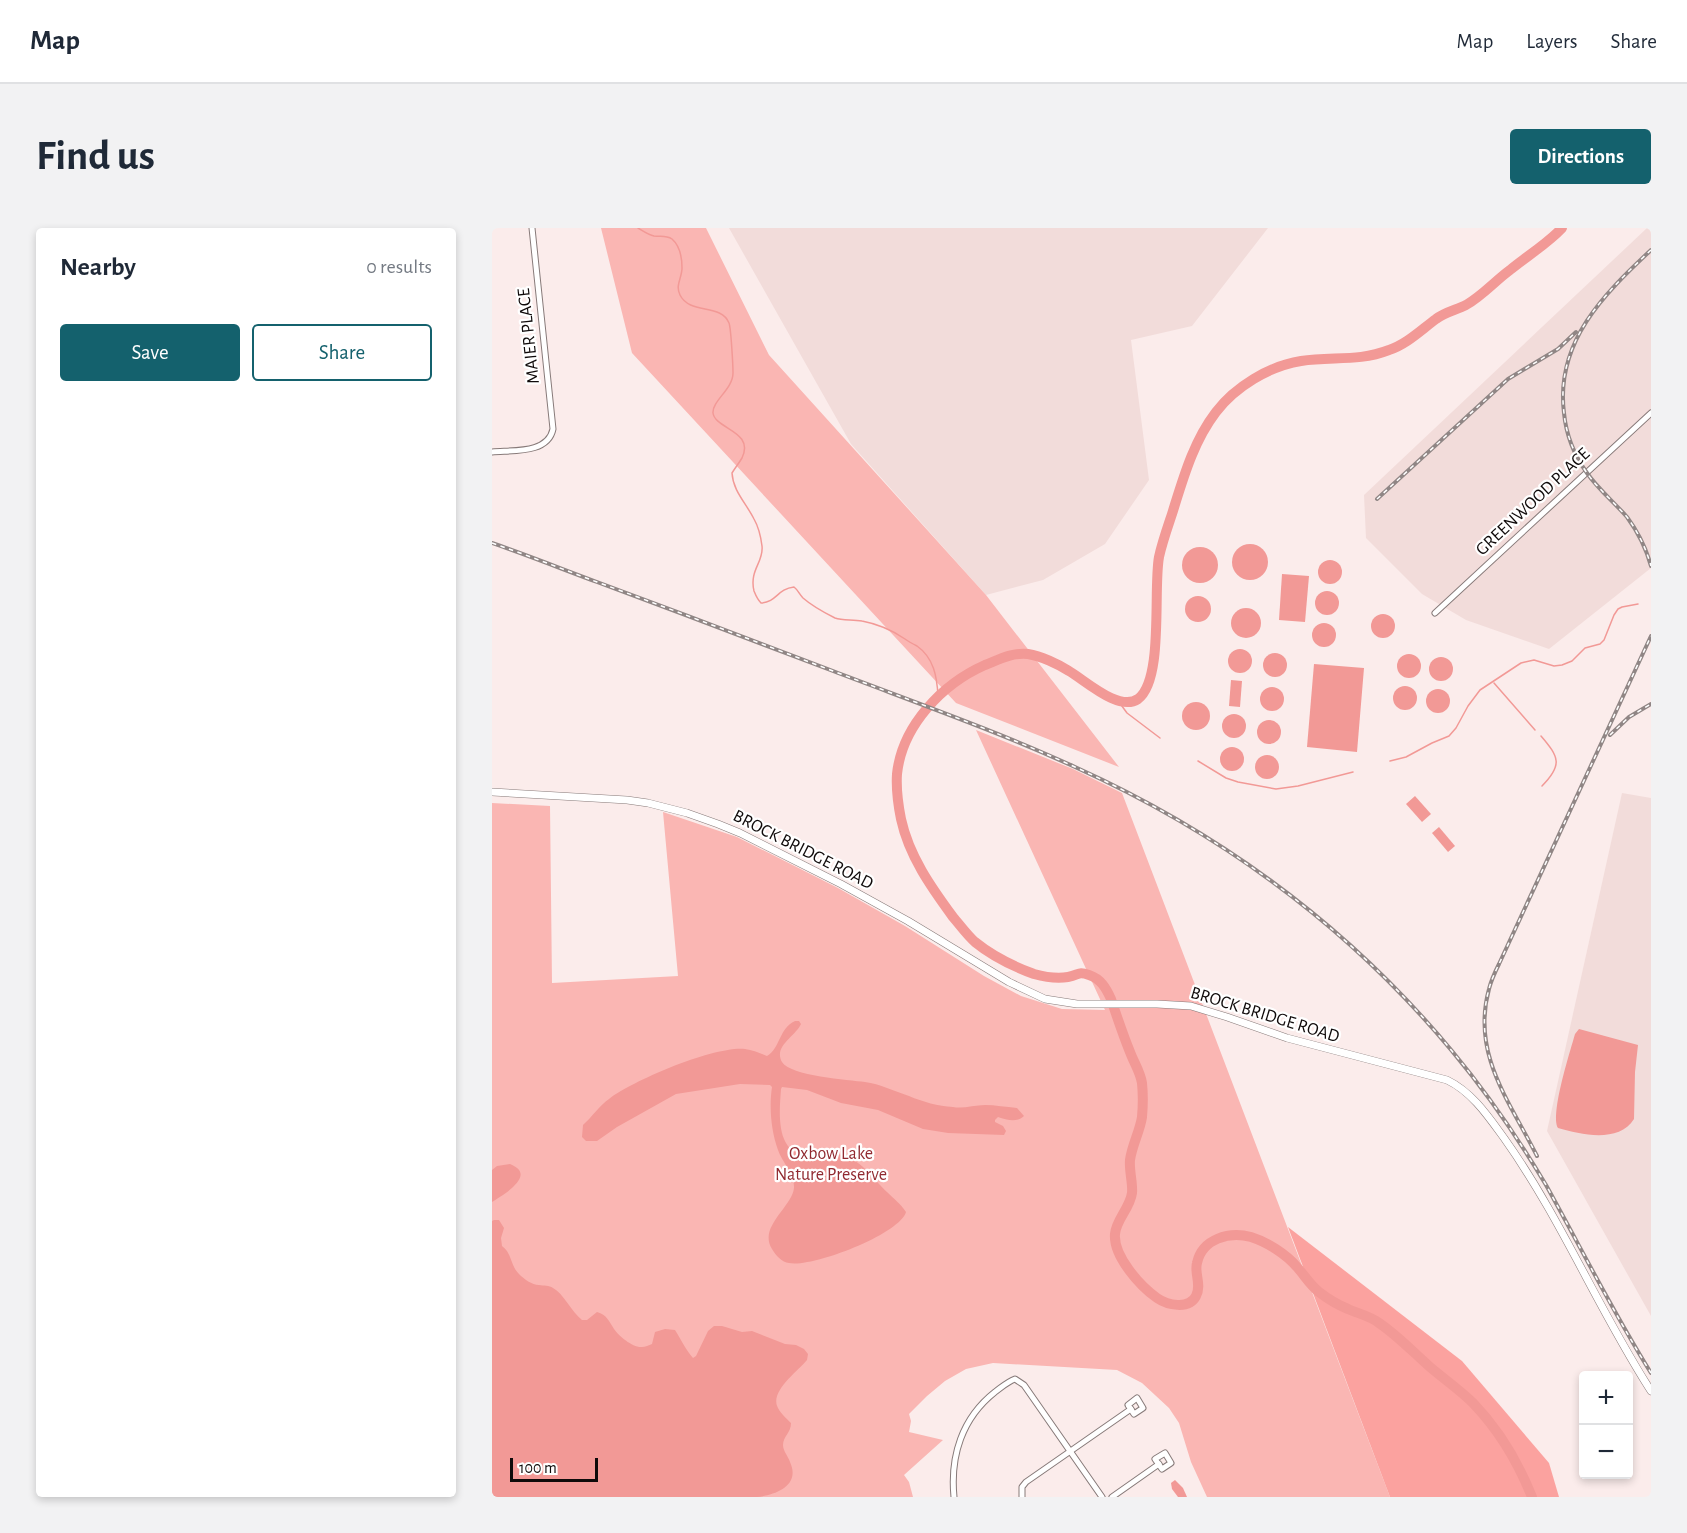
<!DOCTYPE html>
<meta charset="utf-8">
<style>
body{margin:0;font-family:"Alegreya Sans",sans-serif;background:#f2f2f3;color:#1f2937}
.controls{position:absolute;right:18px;bottom:18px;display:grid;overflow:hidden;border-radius:6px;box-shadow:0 3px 9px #0003}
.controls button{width:54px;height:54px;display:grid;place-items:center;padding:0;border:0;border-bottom:2px solid #e0e1e3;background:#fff;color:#1f2937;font:30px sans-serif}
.scale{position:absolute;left:18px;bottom:15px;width:88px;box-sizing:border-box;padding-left:6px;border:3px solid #0f0a0a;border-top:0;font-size:16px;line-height:21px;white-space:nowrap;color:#0f0a0a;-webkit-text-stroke:4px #fff;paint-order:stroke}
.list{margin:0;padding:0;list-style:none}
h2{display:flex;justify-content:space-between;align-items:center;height:78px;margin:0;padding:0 24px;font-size:26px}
h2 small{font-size:20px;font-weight:400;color:#747a83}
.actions{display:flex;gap:12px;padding:18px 24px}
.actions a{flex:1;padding:14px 0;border:2px solid #14616d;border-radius:6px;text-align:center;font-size:21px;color:#14616d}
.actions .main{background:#14616d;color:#fff}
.map{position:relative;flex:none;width:1159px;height:1269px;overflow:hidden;border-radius:6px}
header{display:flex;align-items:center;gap:36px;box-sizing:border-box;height:84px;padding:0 30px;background:#fff;border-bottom:2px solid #e0e1e3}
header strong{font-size:28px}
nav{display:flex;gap:33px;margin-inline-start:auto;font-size:21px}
.intro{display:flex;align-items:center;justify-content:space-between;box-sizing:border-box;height:144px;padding:0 36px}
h1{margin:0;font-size:42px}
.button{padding:15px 27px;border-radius:6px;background:#14616d;color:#fff;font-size:21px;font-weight:700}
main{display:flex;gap:36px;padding:0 36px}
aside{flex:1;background:#fff;border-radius:6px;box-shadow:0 3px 9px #0003}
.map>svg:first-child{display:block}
.built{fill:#f2dcda}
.green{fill:#fab6b3}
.forest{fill:#fba29f}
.water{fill:#f29996}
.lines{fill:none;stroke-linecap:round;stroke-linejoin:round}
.stream{stroke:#f29996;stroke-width:1.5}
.river{stroke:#f29996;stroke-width:10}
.minor-casing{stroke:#877a79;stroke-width:7}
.tertiary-casing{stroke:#877a79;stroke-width:8}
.minor{stroke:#fff;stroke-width:5}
.tertiary{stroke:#fff;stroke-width:7}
.rail-casing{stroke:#908685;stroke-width:4}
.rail{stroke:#fff;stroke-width:1.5;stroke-dasharray:4.5;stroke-linecap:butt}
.labels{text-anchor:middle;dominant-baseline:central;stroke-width:4.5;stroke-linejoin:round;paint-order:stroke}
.street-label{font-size:18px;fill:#0f0a0a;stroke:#fff}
.park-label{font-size:18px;fill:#912a30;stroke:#fff}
</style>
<header>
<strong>Map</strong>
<nav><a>Map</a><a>Layers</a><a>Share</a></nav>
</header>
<div class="intro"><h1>Find us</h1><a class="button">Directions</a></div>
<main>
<aside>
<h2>Nearby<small>0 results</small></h2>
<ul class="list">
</ul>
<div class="actions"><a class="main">Save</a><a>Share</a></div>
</aside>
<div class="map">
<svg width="1159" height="1269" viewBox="0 0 1159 1269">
<rect width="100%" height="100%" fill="#fbeceb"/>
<!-- built -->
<g class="built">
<path d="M237 0H776L700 98 639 112 657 252 613 316 551 352 494 367 359 216Z"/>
<path d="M1155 0H1159V340L1057 421 974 392 930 366 874 310 872 267Z"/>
<path d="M1130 565 1159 570V1088L1055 903Z"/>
</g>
<!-- green -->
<g class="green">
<path d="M109 0H214L277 127 494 367 627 539 464 475 140 125Z"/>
<path d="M484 502 581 541 630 565 898 1269H715L699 1234 687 1195 677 1180 650 1155 625 1142 501 1135 474 1141 453 1153 435 1168 417 1186 419 1193 417 1204 451 1212 412 1247 417 1254 421 1269H0V575L58 578 60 755 186 748 171 584 245 609 346 660 413 698 492 748 529 768 570 781 613 782Z"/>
</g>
<!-- forest -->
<path class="forest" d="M796 999 970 1133 1057 1235 1067 1269H898Z"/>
<!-- water -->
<g class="water">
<circle cx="758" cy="334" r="18"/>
<circle cx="708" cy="337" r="18"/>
<circle cx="838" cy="344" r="12"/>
<path d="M790 346 817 348 813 394 787 392Z"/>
<circle cx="835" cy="375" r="12"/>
<circle cx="706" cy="381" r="13"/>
<circle cx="754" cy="395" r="15"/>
<circle cx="891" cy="398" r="12"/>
<circle cx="832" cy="407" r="12"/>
<circle cx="748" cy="433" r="12"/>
<circle cx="783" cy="437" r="12"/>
<circle cx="917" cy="438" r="12"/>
<circle cx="949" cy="441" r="12"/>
<path d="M822 436 872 440 865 524 815 519Z"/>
<path d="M739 452 750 453 748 479 737 478Z"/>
<circle cx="913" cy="470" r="12"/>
<circle cx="780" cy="471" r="12"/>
<circle cx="946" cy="473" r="12"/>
<circle cx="704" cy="488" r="14"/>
<circle cx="742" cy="498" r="12"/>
<circle cx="777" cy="504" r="12"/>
<circle cx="740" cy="531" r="12"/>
<circle cx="775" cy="539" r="12"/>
<path d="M923 568 939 586 930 594 914 576Z"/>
<path d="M947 599 963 618 956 624 940 605Z"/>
<path d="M303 793H307L309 796C304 808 281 818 290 834 298 848 357 852 373 854 388 856 402 863 417 868 431 874 446 878 461 879 471 881 482 877 493 877 503 877 514 879 525 880L532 888C525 895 515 892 506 889L503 892V894L511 898 514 903 512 907 456 905 431 901 386 882 349 875 315 862 290 859 289 861C287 888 283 930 322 928 332 927 343 924 353 928 371 934 382 952 395 964 402 971 409 976 414 984 408 1006 320 1040 297 1035 290 1034 284 1028 280 1021 266 999 300 979 302 960 303 947 290 934 286 922 279 903 277 879 280 859L278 857 248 856 184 866 125 899 105 913H94L90 909 91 897C100 889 108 877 117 871 142 852 222 818 253 821 261 822 268 825 275 828 288 821 287 800 303 793Z"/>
<path d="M1087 801 1146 817 1143 844 1142 891C1127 915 1090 907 1066 900 1058 886 1078 824 1083 806Z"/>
<path d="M18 936C46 947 11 967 0 974V942L5 938Z"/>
<path d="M2 992H7L12 1000 9 1010 10 1018C20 1025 18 1037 27 1046 32 1051 40 1057 47 1057 52 1058 57 1057 61 1060 71 1065 79 1083 90 1092H95L105 1084C115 1087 117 1093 122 1101 127 1108 141 1120 150 1119 153 1119 157 1117 160 1116L163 1104 173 1101 183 1102C189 1111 193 1121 201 1130L204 1128 216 1103 222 1098H230L250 1104 260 1103 293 1116 304 1117 312 1121 316 1126 315 1132C305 1144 277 1164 286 1180 289 1186 295 1191 299 1195 299 1205 291 1208 291 1217 291 1223 296 1228 298 1234 309 1258 283 1267 265 1269H0V993Z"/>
<path d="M683 1252 691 1260 695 1269H686L680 1261 679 1255Z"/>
</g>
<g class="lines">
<!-- stream -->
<g class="stream">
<path d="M146 0C151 3 157 7 162 8 169 9 174 7 180 11 188 18 190 31 190 40 190 50 183 57 188 67 198 87 229 75 237 95 239 100 241 138 241 145 241 161 220 173 221 185 223 201 263 203 250 230 247 235 243 240 240 245 241 263 254 275 262 291 266 298 269 310 270 318 272 334 257 342 262 363 264 368 265 371 269 375 285 374 285 361 302 359 306 362 307 366 311 370 319 377 333 385 343 390 351 393 361 391 370 393 386 396 400 402 413 411 417 414 421 416 425 418 442 430 445 449 446 468"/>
<path d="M1002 455 1043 502"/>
<path d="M627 474 635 485 668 510"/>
<path d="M1049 508C1067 529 1071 537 1050 558"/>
<path d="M706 533 734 550 746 554 784 561 806 558 861 544"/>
<path d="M898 533 914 529 940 515 957 508 964 500 976 478 988 462 1029 435 1042 432 1062 438 1070 437 1080 433 1093 420 1108 416 1112 412 1122 387 1126 381 1130 379 1146 376"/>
</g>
<!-- river -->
<path class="river" d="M1040 1269C1026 1234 1007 1202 981 1175 968 1162 952 1151 938 1139 921 1124 905 1107 887 1095 878 1088 867 1086 856 1081 846 1077 836 1071 827 1064 818 1057 813 1048 805 1039 794 1026 775 1014 759 1009 737 1003 710 1011 705 1035 702 1045 710 1057 704 1068 697 1082 675 1077 665 1070 648 1058 621 1028 623 1006 624 992 638 980 640 965 641 955 637 943 638 932 640 917 648 903 650 889 651 878 651 865 650 855 648 843 642 835 638 824 631 807 625 789 619 771 614 760 609 751 597 747 585 743 588 747 576 749 564 751 553 749 542 746 523 739 499 727 483 714 475 707 468 697 461 689 439 659 417 628 409 591 406 576 404 561 405 546 410 498 450 456 493 437 506 432 521 424 536 426 549 428 566 436 577 443 594 453 627 484 646 471 672 452 661 361 667 329 670 315 675 301 680 286 691 251 701 214 724 184 743 159 777 138 809 133 840 128 866 134 897 122 915 116 929 102 944 91 953 84 964 82 974 77 990 68 1003 53 1018 42 1035 28 1055 16 1070 0"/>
<defs>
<g id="minor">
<path d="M0 224C20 222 56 226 61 201L40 0"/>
<path d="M943 385 1159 185"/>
<path d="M645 1170 651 1180 642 1186 636 1177Z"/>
<path d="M673 1225 679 1235 670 1241 663 1231Z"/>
<path d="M462 1269C458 1228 470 1190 503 1164 510 1159 515 1154 523 1151L532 1157 610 1269"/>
<path d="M530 1269V1259L534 1254 639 1181"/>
<path d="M620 1269 667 1236"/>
</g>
<path id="tertiary" d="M0 564 135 572 156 575 195 585 226 596 248 605 349 656 416 693 517 754 553 771 585 776H665L699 778 735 789 795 810 955 852C980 864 996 888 1012 910 1069 990 1106 1081 1159 1163"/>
</defs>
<!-- minor casing -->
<use href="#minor" class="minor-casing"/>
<!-- tertiary casing -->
<use href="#tertiary" class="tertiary-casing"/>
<!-- minor -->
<use href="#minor" class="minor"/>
<!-- tertiary -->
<use href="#tertiary" class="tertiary"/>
<defs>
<g id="rail">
<path d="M1159 22C1112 66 1063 114 1072 185 1074 206 1082 227 1095 245 1106 261 1122 274 1135 289 1146 304 1154 320 1159 338"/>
<path d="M885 271 1016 151 1066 121 1084 104"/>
<path d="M0 315C35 327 70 341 105 354 184 383 262 413 341 443 422 474 505 503 583 539 729 605 858 700 960 823 995 865 1026 910 1054 957 1089 1020 1121 1084 1159 1145"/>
<path d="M1118 507 1137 489 1159 476"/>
<path d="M1045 928C1018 874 979 826 997 761 999 753 1003 744 1007 736L1159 408"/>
</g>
</defs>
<!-- rail casing -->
<use href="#rail" class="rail-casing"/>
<!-- rail -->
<use href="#rail" class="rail"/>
</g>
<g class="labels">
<!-- street labels -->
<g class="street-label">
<text transform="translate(37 108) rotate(-96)">MAIER PLACE</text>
<text transform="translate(1041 274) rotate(-43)">GREENWOOD PLACE</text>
<text transform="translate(311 622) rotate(27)">BROCK BRIDGE ROAD</text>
<text transform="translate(773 787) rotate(17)">BROCK BRIDGE ROAD</text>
</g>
<!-- park labels -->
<g class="park-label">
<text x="339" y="926">Oxbow Lake<tspan x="339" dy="21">Nature Preserve</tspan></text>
</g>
</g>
</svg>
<div class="controls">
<button>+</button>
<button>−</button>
</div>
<div class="scale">100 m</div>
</div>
</main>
